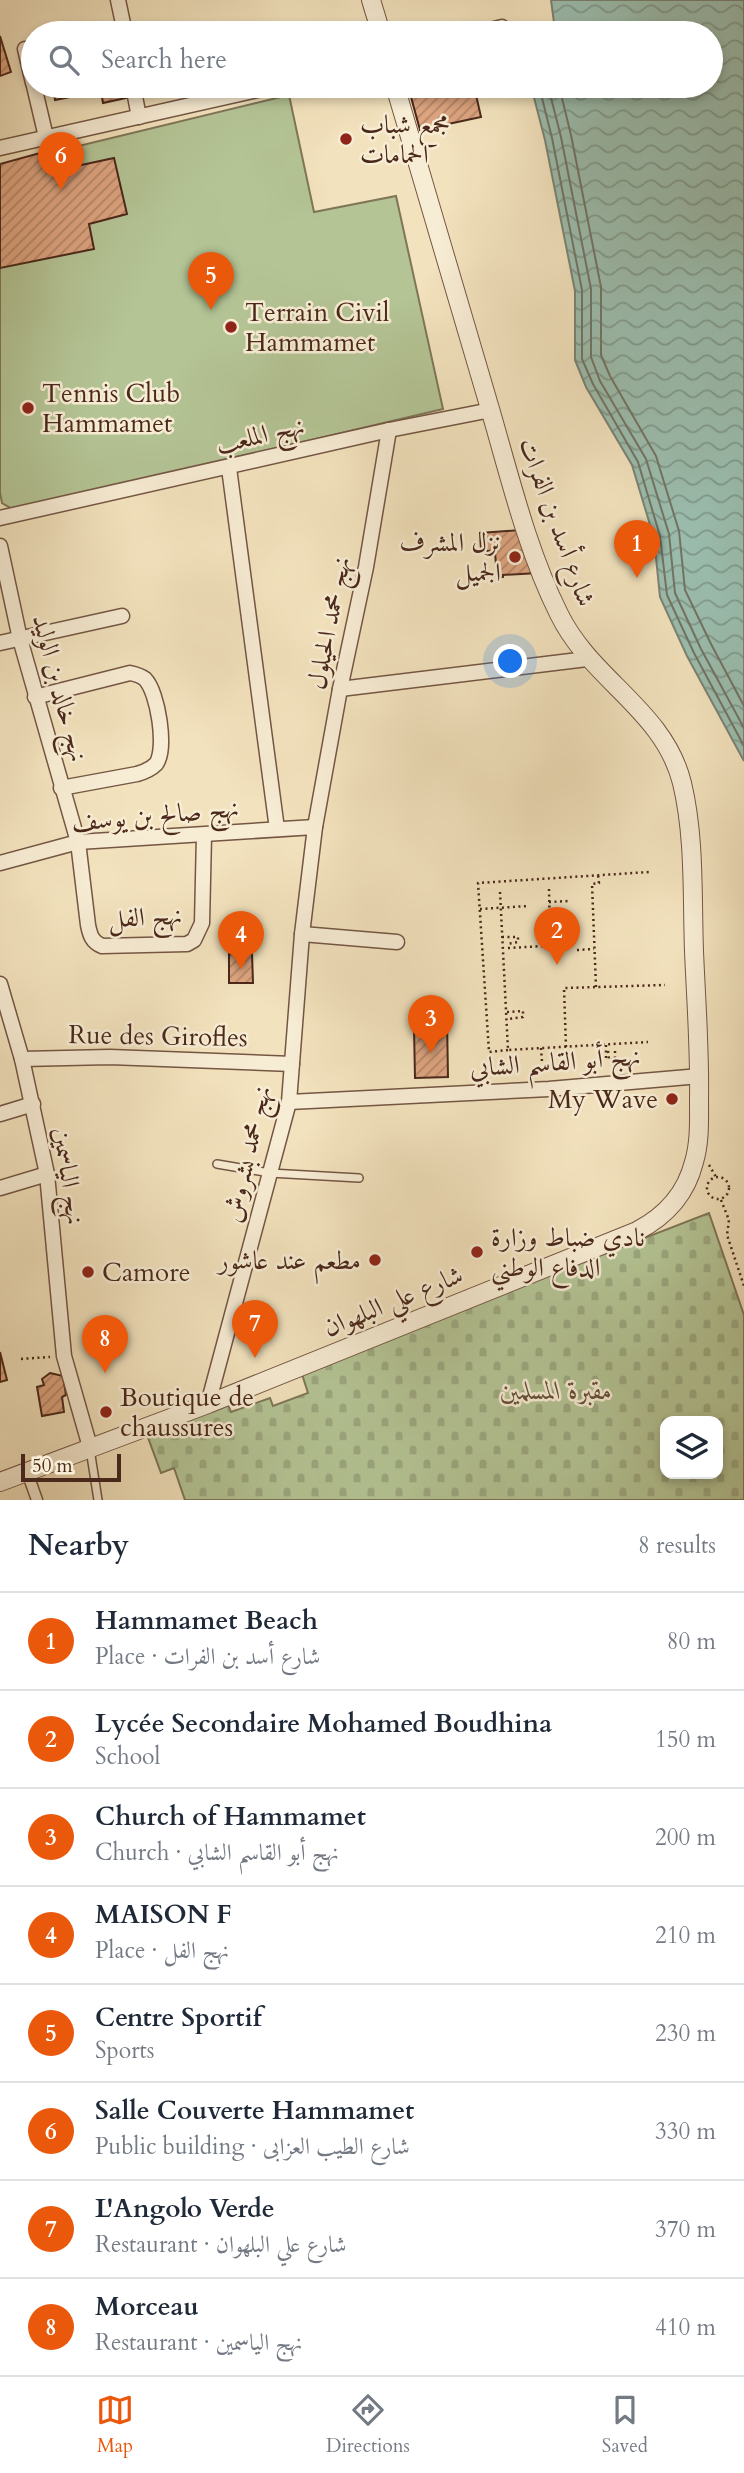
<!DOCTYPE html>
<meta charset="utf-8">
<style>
body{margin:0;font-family:Cardo,Amiri,serif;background:#f6f6f7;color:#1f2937}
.controls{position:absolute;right:21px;bottom:21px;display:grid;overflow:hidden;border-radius:14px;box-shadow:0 4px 10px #0003}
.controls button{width:63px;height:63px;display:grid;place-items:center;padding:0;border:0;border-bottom:2px solid #e0e1e3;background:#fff;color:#1f2937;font:35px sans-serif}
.scale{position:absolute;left:21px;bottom:18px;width:100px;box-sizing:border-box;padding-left:7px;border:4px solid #4a281a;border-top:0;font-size:19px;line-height:24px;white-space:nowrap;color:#4a281a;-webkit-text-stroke:5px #f7ecd4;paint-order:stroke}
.you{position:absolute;left:511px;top:662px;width:24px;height:24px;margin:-18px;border:5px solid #fff;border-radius:50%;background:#1a73e8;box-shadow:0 0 0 10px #1a73e833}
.badge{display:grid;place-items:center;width:46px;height:46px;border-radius:50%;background:#ea580c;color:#fff;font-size:23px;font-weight:700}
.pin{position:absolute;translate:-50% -58px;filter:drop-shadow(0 2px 4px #0008)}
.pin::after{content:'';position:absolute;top:37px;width:24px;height:21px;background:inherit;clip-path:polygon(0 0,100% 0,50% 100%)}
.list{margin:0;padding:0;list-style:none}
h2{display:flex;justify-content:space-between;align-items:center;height:91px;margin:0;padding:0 28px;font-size:30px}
h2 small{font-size:23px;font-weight:400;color:#747a83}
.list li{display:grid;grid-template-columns:46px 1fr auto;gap:21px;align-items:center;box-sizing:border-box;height:98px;padding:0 28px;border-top:2px solid #e0e1e3}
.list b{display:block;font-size:26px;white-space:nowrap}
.list p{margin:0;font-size:23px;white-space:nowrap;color:#747a83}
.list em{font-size:23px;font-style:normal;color:#747a83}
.icon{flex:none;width:38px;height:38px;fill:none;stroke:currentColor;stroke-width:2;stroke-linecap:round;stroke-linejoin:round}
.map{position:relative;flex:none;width:744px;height:1500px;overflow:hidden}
.search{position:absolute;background:#fff;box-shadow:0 4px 10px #0003;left:21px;right:21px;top:21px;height:77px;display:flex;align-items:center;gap:18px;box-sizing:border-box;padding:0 24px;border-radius:38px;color:#747a83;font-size:26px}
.sheet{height:875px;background:#fff}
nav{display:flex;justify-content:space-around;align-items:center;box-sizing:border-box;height:98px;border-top:2px solid #e0e1e3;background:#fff;font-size:19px;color:#747a83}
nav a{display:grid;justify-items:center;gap:4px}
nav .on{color:#ea580c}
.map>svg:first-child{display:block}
.cemetery{fill:url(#cemetery-stones);stroke:#7f7658;stroke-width:2;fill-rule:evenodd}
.pitch{fill:#b4c495;stroke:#7f7658;stroke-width:2}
.water{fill:url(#water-waves);stroke:#7b8273;stroke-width:2}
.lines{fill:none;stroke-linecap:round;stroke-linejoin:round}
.shore{stroke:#727364;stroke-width:2}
.building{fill:url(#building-hatch);stroke:#4a281a;stroke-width:2}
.service-casing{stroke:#745643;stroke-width:10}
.pedestrian-casing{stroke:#745643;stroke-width:13}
.minor-casing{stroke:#745643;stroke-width:17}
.tertiary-casing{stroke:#745643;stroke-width:20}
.path{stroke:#4a281a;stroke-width:2.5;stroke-dasharray:2 3.5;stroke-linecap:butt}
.service{stroke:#f7ecd4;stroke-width:7}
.pedestrian{stroke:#f7ecd4;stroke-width:10}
.minor{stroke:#f7ecd4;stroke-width:14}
.tertiary{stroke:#f7ecd4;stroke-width:18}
.poi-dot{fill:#8f2418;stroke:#f7ecd4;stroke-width:2.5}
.labels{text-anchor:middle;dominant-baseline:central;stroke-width:5;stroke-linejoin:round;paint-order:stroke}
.poi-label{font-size:26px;fill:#4a281a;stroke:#f7ecd4;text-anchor:start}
.street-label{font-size:26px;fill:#4a281a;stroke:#f7ecd4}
.park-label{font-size:26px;font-style:italic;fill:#644f39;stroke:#f7ecd4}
</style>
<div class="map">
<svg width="744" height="1500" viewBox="0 0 744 1500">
<defs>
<pattern id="cemetery-stones" width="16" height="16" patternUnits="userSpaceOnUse" patternTransform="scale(1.75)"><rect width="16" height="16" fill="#b4c495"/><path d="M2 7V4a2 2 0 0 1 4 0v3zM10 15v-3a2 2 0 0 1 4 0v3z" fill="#9ca880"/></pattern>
<pattern id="water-waves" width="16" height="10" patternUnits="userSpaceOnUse" patternTransform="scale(1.75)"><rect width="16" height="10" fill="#9bbeaf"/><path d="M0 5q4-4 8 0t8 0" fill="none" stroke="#809a8e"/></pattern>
<pattern id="building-hatch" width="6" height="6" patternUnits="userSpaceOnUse" patternTransform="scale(1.75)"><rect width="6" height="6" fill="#dda480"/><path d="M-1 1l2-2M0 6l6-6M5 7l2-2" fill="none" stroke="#b58668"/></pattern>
</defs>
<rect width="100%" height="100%" fill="#f2e2bd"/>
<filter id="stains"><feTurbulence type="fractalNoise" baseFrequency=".00286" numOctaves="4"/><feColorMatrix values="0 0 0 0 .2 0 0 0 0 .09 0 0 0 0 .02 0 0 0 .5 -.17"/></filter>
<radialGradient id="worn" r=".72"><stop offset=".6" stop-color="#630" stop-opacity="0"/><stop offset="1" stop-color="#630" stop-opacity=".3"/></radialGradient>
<!-- cemetery -->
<path class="cemetery" d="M709 1213 744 1315V1500H185L174 1468 161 1473 146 1432 227 1402 231 1412 270 1398 273 1406 308 1393 301 1371ZM665 1421H718V1474H665Z"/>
<!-- pitch -->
<path class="pitch" d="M289 95 314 212 396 196 443 409 14 510 2 503 0 493V165Z"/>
<!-- water -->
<path class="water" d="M551 0H744V761L687 656 660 597 654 538 632 465 586 387 575 360V291L545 140 531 86H711V33H552L555 30Z"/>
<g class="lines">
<!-- shore -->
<g class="shore">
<path d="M539 86 552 138 582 290V359L593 384 638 462 660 536 667 595 694 653 744 746"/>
<path d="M548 86 561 137 591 289V357L600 381 646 459 669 534 675 593 701 649 744 728"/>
<path d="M559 86 571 135 601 287V355L610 376 656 456 679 531 685 590 711 644 744 706"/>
</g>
</g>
<!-- building -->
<g class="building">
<path d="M0 36 11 72 0 76Z"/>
<path d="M39 86H83L85 94 55 100 53 86 40 89Z"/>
<path d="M100 86H124L126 98 103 103Z"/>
<path d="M408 86H474L481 117 420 130Z"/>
<path d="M69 145 72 167 114 158 127 214 89 224 94 249 0 268V164Z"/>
<path d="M520 530 538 573 503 575V577L497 578 495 552 481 550 480 533Z"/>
<path d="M229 954H252L253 983H229Z"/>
<path d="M447 1019 448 1077 415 1078 414 1028H426V1020Z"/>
<path d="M0 1352 7 1380 0 1382Z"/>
<path d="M50 1373 63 1376 66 1395 62 1397 64 1412 42 1416 37 1387 44 1385 42 1379Z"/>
</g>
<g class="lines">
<defs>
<g id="service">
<path d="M217 1164 270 1173 359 1178"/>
<path d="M90 1449 98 1500"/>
</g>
<path id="pedestrian" d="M27 1472 37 1500"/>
<g id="minor">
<path d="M118 0 125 33"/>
<path d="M479 33 502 27"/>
<path d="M25 49 33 83"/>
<path d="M34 86 46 137"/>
<path d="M133 86 139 117"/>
<path d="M0 148 275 86"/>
<path d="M229 468 277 829"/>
<path d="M0 518 389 430 491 410"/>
<path d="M0 546 20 639 78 842 88 925C90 935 92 942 102 946L187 944 194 940 202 923 204 835"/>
<path d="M0 643 122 616"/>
<path d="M340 689 587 659"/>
<path d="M35 697 130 673C135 674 140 675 145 679 158 692 167 749 156 764 150 770 144 772 137 774L61 788"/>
<path d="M0 863 78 842 315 827"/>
<path d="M302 934 397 942"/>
<path d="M0 984 22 1059 47 1174 64 1356 90 1447"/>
<path d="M22 1059 110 1057 292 1064"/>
<path d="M289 1102 549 1089 700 1076"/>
<path d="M0 1114 33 1104"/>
<path d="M0 1188 47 1174"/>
<path d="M208 1404 289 1102 302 934 315 827 340 689 366 567 389 430"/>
</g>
<g id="tertiary">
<path d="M371 0 381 33"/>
<path d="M0 1482 208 1404 637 1231C666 1216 686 1194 694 1162 700 1142 699 1120 699 1100 700 1050 696 1000 694 951 692 896 695 837 682 783 664 710 591 680 559 614 526 548 509 473 488 402 457 297 426 191 395 86"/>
</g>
</defs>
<!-- service casing -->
<use href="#service" class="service-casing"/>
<!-- pedestrian casing -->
<use href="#pedestrian" class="pedestrian-casing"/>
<!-- minor casing -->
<use href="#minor" class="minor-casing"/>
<!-- tertiary casing -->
<use href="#tertiary" class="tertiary-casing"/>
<!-- path -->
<g class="path">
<path d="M549 889 550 939"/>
<path d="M500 892 508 1050 648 1042"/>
<path d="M549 902 569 901"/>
<path d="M480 909 528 906"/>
<path d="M502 937H518V942L507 944"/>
<path d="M552 942 566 941V935L555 936"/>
<path d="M508 948 561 945"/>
<path d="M577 950 594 949"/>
<path d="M596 987 592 884 599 883 598 875"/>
<path d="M507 1012 523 1011V1017L509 1019"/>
<path d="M606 1045V1059"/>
<path d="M566 1047 564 988 665 985"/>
<path d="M541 1048 542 1062"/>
<path d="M508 1050 489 1052 478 883 649 872"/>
<path d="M608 1051 609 1060H615V1050"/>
<path d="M709 1165 716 1177"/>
<circle cx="718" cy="1188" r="11"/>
<path d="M721 1200 729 1220 727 1235 744 1286"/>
<path d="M21 1359 50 1357"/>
</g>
<!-- service -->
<use href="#service" class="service"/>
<!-- pedestrian -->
<use href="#pedestrian" class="pedestrian"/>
<!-- minor -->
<use href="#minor" class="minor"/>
<!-- tertiary -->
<use href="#tertiary" class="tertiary"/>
</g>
<!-- markers -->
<g class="poi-dot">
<circle cx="346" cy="139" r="7"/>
<circle cx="231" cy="327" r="7"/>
<circle cx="28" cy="408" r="7"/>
<circle cx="515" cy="557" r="7"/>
<circle cx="672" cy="1099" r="7"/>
<circle cx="477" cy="1252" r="7"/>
<circle cx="375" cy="1260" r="7"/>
<circle cx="88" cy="1272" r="7"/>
<circle cx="106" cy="1412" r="7"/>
</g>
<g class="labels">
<!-- poi labels -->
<g class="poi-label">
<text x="360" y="124">مجمع شباب<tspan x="360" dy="30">الحمامات</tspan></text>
<text x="245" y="312">Terrain Civil<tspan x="245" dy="30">Hammamet</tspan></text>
<text x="42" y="393">Tennis Club<tspan x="42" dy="30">Hammamet</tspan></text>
<text x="501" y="542" text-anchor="end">نزل المشرف<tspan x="501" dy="30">الجميل</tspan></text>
<text x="658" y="1099" text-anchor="end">My Wave</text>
<text x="491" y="1237">نادي ضباط وزارة<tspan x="491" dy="30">الدفاع الوطني</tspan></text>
<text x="361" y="1260" text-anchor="end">مطعم عند عاشور</text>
<text x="102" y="1272">Camore</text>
<text x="120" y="1397">Boutique de<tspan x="120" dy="30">chaussures</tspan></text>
</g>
<!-- street labels -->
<g class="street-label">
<text transform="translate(260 435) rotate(-13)">نهج الملعب</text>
<text transform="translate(557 522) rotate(70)">شارع أسد بن الفرات</text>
<text transform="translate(329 623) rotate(-79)">نهج محمد الحيلول</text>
<text transform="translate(60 688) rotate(75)">نهج خالد بن الوليد</text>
<text transform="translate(155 815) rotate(-5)">نهج صالح بن يوسف</text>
<text transform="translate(145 917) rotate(-3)">نهج الفل</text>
<text transform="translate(158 1036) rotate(1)">Rue des Girofles</text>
<text transform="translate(555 1062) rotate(-4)">نهج أبو القاسم الشابي</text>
<text transform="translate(247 1154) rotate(-77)">نهج محمد بشروش</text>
<text transform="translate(69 1176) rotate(82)">نهج الياسمين</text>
<text transform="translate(393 1301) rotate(-22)">شارع علي البلهوان</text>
</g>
<!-- park labels -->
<g class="park-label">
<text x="556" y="1390">مقبرة المسلمين</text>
</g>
</g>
<rect width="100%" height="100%" filter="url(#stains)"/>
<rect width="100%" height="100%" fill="url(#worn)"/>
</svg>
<div class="controls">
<button><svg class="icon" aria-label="layers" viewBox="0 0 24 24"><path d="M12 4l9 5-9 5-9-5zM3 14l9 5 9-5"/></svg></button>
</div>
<div class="scale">50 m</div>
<div class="you"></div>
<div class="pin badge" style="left:637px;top:578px">1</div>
<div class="pin badge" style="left:557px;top:965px">2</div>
<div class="pin badge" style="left:431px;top:1053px">3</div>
<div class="pin badge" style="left:241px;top:969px">4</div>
<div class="pin badge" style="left:211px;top:310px">5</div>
<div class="pin badge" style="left:61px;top:190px">6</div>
<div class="pin badge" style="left:255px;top:1358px">7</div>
<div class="pin badge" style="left:105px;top:1373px">8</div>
<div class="search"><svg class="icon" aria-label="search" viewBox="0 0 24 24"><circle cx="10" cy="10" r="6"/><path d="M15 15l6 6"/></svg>Search here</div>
</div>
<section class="sheet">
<h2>Nearby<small>8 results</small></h2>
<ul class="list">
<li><span class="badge">1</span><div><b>Hammamet Beach</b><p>Place · شارع أسد بن الفرات</p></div><em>80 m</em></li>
<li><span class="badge">2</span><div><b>Lycée Secondaire Mohamed Boudhina</b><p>School</p></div><em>150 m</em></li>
<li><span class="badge">3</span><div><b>Church of Hammamet</b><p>Church · نهج أبو القاسم الشابي</p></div><em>200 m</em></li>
<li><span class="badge">4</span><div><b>MAISON F</b><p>Place · نهج الفل</p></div><em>210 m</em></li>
<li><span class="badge">5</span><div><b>Centre Sportif</b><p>Sports</p></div><em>230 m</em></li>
<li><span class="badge">6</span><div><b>Salle Couverte Hammamet</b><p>Public building · شارع الطيب العزابى</p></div><em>330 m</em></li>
<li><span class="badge">7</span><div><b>L'Angolo Verde</b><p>Restaurant · شارع علي البلهوان</p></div><em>370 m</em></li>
<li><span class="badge">8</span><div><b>Morceau</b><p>Restaurant · نهج الياسمين</p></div><em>410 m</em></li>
</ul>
</section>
<nav>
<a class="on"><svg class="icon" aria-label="map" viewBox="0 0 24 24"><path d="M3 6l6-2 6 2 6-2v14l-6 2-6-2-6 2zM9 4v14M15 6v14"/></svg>Map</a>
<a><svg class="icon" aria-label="directions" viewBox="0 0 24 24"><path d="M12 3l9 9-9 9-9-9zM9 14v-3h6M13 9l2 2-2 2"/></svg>Directions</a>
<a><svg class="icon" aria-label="saved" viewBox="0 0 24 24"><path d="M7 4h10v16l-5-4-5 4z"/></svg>Saved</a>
</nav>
